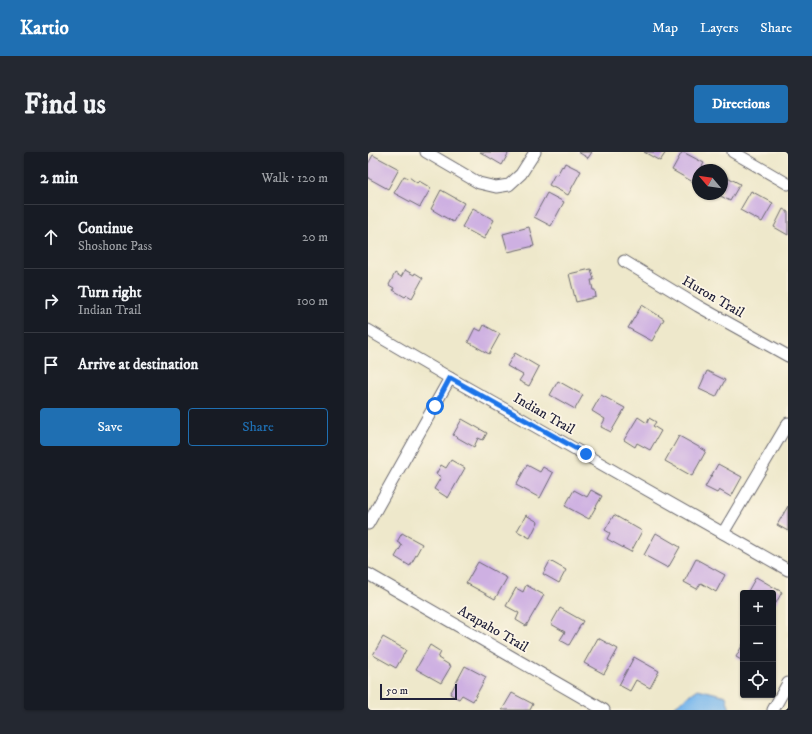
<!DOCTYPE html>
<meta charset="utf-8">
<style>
body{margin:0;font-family:"IM FELL DW Pica",serif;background:#242831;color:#f1f3f6}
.controls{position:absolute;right:12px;bottom:12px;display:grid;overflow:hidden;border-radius:4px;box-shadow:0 1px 3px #0004}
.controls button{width:36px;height:36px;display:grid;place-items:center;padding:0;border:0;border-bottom:1px solid #363941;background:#171b24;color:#f1f3f6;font:20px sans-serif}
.compass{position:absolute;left:324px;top:12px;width:36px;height:36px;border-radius:50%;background:#171b24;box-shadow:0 1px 3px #0004;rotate:299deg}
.scale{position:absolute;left:12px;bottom:10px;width:77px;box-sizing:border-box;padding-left:4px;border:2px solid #22223b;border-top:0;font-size:11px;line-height:14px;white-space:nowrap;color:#22223b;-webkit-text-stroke:3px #fcf5e5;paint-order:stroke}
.stop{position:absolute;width:12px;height:12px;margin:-9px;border:3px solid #1a73e8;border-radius:50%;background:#fff}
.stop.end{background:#1a73e8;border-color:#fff;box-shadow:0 1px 4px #0008}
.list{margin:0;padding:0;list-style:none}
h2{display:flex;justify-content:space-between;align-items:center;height:52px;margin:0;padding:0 16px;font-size:17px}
h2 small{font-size:13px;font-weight:400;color:#9ea1a6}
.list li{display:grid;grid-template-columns:26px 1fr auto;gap:12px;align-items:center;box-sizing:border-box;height:64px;padding:0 16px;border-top:1px solid #363941}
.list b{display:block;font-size:15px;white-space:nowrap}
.list p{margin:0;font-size:13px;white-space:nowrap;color:#9ea1a6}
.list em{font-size:13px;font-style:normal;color:#9ea1a6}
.actions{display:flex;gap:8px;padding:12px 16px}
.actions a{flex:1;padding:9px 0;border:1px solid #1f6fb2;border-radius:4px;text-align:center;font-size:14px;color:#1f6fb2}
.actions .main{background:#1f6fb2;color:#fff}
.icon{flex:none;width:22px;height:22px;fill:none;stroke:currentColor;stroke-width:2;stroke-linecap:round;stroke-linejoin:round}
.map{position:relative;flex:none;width:420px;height:558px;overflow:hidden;border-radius:4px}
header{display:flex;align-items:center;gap:24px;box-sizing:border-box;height:56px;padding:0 20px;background:#1f6fb2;color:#fff}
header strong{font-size:19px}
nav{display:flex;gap:22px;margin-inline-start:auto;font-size:14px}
.intro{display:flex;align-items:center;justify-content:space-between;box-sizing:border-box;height:96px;padding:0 24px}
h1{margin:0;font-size:28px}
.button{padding:10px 18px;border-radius:4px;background:#1f6fb2;color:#fff;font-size:14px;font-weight:700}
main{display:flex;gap:24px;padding:0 24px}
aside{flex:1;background:#171b24;border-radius:4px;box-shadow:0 1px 3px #0004}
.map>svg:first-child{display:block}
.water{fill:#79b7ec;stroke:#4e6c94}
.building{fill:#ceb0e2}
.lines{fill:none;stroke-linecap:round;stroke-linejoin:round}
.minor-casing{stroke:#69676d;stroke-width:13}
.minor{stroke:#fff;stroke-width:11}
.route{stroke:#1a73e8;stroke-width:5}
.labels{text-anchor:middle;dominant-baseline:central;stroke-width:3.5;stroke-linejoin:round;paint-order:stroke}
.street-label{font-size:14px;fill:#22223b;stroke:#fcf5e5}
</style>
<header>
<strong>Kartio</strong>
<nav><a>Map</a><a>Layers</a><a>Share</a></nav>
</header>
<div class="intro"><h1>Find us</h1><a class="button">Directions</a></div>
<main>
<aside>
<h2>2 min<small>Walk · 120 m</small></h2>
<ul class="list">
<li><svg class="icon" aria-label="ahead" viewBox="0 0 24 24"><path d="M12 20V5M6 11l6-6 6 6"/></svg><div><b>Continue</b><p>Shoshone Pass</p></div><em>20 m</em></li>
<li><svg class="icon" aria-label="right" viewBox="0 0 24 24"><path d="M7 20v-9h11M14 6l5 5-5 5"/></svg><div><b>Turn right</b><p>Indian Trail</p></div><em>100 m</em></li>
<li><svg class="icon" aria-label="arrive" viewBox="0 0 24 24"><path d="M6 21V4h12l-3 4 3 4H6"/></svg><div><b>Arrive at destination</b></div></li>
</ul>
<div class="actions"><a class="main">Save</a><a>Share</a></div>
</aside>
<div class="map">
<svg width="420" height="558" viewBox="0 0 420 558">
<rect width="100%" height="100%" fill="#fcf5e5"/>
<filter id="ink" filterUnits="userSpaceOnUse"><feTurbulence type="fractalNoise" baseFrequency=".025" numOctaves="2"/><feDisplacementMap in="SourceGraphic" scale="8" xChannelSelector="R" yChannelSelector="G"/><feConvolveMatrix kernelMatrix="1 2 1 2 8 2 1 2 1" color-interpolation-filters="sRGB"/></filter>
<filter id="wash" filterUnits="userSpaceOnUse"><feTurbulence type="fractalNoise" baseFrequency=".012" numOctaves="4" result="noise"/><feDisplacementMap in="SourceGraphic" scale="16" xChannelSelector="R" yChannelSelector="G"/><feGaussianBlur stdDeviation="0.9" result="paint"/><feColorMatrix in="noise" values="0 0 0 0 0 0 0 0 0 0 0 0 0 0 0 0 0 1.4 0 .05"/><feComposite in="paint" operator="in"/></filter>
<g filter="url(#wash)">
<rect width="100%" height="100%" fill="#eee8cb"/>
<!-- water -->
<path class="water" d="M330 537 358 544 362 558H303V557Z"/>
<g id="blocks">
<!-- building -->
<g class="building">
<path d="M112 0H141L134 13Z"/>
<path d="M210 0H224L220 6Z"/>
<path d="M276 0H298L292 9Z"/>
<path d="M314 0H315L336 11 332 18H330V22L325 30 304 18Z"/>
<path d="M5 3 31 17 20 37 0 26V12Z"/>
<path d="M197 11 213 19 200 43 181 33 187 22 189 23 194 14 195 15Z"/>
<path d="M354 22 372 32 362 49 349 42H354Z"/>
<path d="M36 24 40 26 41 25 49 31 51 29 63 36 52 55 26 41Z"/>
<path d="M73 38 96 51 85 70 63 57Z"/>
<path d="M383 39 405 51 394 70 372 58Z"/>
<path d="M179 41 196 50 183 74 166 65Z"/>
<path d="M105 56 126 68 116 87 94 75Z"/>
<path d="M415 57 420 60V83L406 75Z"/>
<path d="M161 75 166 94 140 100 135 82Z"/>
<path d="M223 117 226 128H223L225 138H227L228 145 208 150 201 122Z"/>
<path d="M37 118 46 123 47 121 55 126 44 146 39 143 37 145 25 138 26 136 21 133 27 121 33 125Z"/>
<path d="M274 153 296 167 284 189 260 176Z"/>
<path d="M116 173 132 182 121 202 100 190 107 176 113 179Z"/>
<path d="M147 201 171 215 161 234 151 229 155 223 139 214Z"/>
<path d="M339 219 357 228 348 245 331 237Z"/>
<path d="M190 229 215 243 207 257 182 243Z"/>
<path d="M233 243 257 256 243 280 233 275 237 267 224 259Z"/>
<path d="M270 265 279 271 281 266 288 270 285 274 293 279 282 298 269 291 267 295 256 288Z"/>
<path d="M94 267 119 281 115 288 110 286 106 295 85 283Z"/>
<path d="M311 284 338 299 324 324 297 309Z"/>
<path d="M83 308 97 316 80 346 66 337 73 325 68 322 73 313 78 316Z"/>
<path d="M350 312 374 325 363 345 351 338 349 341 337 335Z"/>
<path d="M159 313 172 320 175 315 185 321 172 346 148 333Z"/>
<path d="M206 338 219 345 223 338 234 344 221 367 197 354Z"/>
<path d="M420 354V379L409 373Z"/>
<path d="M158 363 170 370 162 386 149 379Z"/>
<path d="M246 363 274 379 263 400 239 387 242 381 237 378Z"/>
<path d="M34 381 54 392 42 414 27 405 34 393 29 390Z"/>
<path d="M288 381 312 395 300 416 276 403Z"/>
<path d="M328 407 357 423 348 440 333 431 329 437 316 430Z"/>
<path d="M182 409 198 418 191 431 175 422Z"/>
<path d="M110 410 139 426 127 447 98 431Z"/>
<path d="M388 425 414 440 408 451 405 449V441H379Z"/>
<path d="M158 433 176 443 158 474 148 468 151 461 138 454 148 436 155 440Z"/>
<path d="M192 456 215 469 201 493 192 488 197 480 183 472Z"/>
<path d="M15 485 38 498 28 516 5 503Z"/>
<path d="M230 486 250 497 236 522 216 511Z"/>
<path d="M375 492V509L368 505Z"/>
<path d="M62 493 73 500 70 506 83 514 73 531 48 517Z"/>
<path d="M266 505 291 519 282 536 268 528 262 539 251 533Z"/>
<path d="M97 514 118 525 105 549 94 543 91 547 82 542Z"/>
<path d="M144 541 165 552 162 558H134Z"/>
</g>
</g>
</g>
<g filter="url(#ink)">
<use href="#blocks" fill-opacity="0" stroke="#69676d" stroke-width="1"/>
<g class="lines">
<defs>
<g id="minor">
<path d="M58 0 111 31 128 35 141 33 153 22 167 0"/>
<path d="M365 0 420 32"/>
<path d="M256 109 330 154 420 204"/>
<path d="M0 178 82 226 420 418"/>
<path d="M0 372 82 226"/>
<path d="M355 381 420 271"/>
<path d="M0 422 236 558"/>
<path d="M405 558 420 531"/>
</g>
</defs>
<!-- minor casing -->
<use href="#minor" class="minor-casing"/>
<!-- minor -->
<use href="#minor" class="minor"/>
</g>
</g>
<g class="lines" filter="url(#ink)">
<!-- route -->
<path class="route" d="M67 254 82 226 218 302"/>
</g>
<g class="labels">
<!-- street labels -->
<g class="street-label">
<text transform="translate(345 145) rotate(30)">Huron Trail</text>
<text transform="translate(176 262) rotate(30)">Indian Trail</text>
<text transform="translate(125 477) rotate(30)">Arapaho Trail</text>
</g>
</g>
</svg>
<div class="controls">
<button>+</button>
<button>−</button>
<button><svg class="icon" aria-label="locate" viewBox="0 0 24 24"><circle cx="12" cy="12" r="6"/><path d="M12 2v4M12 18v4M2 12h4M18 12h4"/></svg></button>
</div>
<svg class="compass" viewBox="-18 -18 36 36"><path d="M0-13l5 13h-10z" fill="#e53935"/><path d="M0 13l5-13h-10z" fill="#9ea1a6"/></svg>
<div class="scale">50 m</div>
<div class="stop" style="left:67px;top:254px"></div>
<div class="stop end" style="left:218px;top:302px"></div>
</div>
</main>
